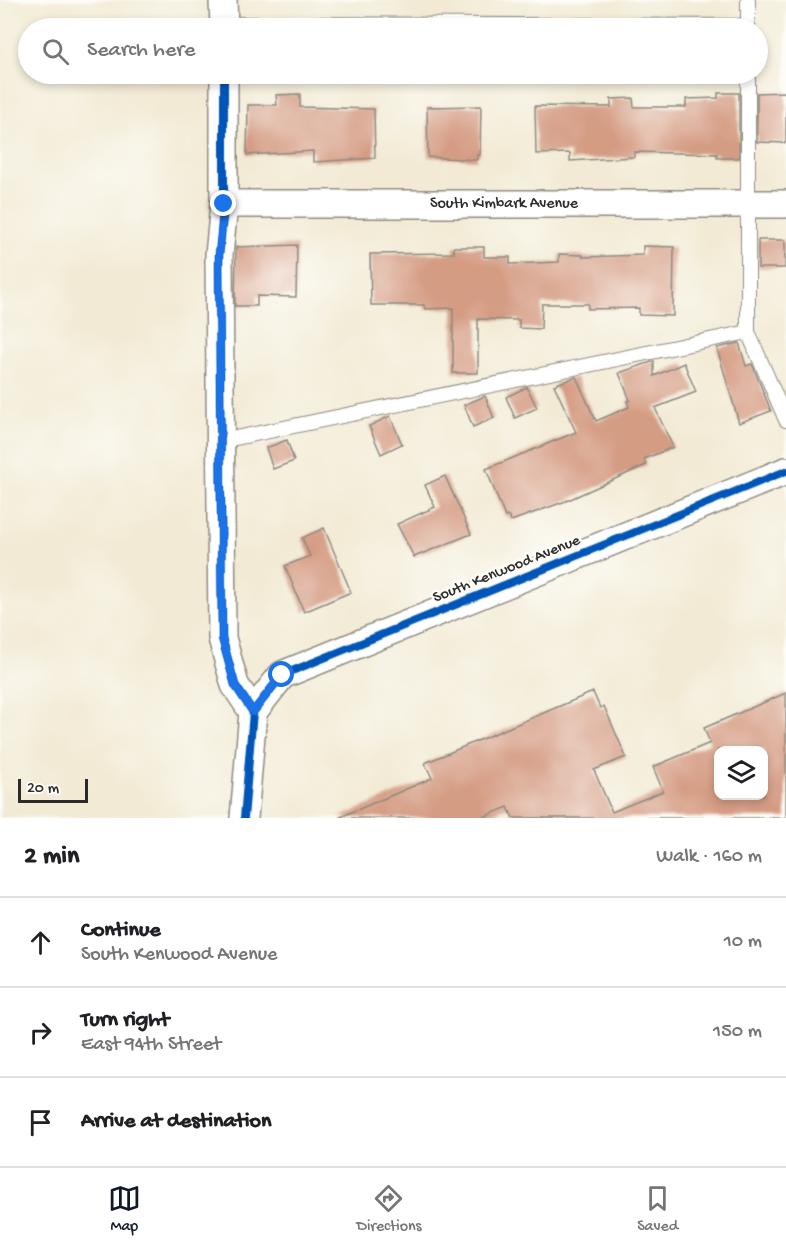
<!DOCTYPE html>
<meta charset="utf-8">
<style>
body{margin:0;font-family:"Gochi Hand",sans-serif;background:#f6f6f6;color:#202124}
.controls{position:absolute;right:18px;bottom:18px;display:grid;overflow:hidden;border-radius:12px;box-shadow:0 3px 9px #0003}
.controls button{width:54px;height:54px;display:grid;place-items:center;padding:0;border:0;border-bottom:2px solid #e0e0e0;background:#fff;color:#202124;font:30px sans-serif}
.scale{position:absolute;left:18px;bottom:15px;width:70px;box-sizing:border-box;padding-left:6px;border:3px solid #2b2b2b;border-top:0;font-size:16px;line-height:21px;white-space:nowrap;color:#2b2b2b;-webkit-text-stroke:4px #fdfcf7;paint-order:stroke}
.stop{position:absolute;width:18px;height:18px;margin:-14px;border:4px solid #1a73e8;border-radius:50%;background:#fff}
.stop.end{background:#1a73e8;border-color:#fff;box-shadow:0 2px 6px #0008}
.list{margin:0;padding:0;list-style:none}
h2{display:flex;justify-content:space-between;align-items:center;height:78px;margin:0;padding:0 24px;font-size:26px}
h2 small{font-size:20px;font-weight:400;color:#757577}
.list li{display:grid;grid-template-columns:39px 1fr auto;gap:18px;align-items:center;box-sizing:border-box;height:90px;padding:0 24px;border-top:2px solid #e0e0e0}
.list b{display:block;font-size:22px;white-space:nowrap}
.list p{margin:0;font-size:20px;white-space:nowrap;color:#757577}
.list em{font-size:20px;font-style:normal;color:#757577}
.icon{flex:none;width:33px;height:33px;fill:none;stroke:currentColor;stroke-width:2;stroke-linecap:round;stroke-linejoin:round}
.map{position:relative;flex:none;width:786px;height:818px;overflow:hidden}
.search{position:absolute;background:#fff;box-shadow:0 3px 9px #0003;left:18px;right:18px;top:18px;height:66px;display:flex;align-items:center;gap:15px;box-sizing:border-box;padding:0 21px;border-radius:33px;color:#757577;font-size:22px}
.sheet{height:348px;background:#fff}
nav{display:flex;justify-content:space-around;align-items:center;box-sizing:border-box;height:84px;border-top:2px solid #e0e0e0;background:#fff;font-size:16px;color:#757577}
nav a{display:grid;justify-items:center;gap:3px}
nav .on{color:#111827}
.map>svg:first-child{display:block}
.building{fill:#d59c84;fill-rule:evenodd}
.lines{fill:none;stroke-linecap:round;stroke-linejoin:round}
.service-casing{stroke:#8e8a80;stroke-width:16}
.minor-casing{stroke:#8e8a80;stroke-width:30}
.service{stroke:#fff;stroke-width:14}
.minor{stroke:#fff;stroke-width:27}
.cycleway-casing{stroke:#fdfcf7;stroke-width:11}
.cycleway{stroke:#0057b8;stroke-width:8}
.route{stroke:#1a73e8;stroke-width:8}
.labels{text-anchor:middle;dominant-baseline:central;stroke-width:5;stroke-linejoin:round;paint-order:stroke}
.street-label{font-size:16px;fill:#2b2b2b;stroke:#fdfcf7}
</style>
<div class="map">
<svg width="786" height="818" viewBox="0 0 786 818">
<rect width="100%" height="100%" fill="#fdfcf7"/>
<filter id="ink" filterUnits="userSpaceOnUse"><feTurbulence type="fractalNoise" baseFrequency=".0167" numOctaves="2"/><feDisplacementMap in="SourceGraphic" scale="12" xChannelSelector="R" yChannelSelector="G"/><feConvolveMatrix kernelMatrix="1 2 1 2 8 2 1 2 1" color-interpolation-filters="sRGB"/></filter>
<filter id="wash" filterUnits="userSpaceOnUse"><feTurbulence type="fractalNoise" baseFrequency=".008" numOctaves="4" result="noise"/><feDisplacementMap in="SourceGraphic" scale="24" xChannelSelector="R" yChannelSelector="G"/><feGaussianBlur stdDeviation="1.35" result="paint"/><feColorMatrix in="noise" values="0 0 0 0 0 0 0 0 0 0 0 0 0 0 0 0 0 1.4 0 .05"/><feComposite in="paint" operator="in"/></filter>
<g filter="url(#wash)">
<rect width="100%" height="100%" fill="#f2ead4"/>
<g id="blocks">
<!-- building -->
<g class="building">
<path d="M786 92V143L757 142V93Z"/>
<path d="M718 93H739V158H717V154L634 152V157L570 161V153L536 154 535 106 611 107V99L633 98 634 107H686V99L718 98Z"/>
<path d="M300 94V107L374 109 375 158 313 162V151L247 155 248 105H277L276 95Z"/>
<path d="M481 106 480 155H477V160L428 157 427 107Z"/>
<rect x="758" y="240" width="27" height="28"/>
<path d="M297 245 296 297 257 296V306H235L236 247Z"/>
<path d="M643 246 674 247 673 316 639 315V308L588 309V304H542L541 329 519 328V320L478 319V373H453V308L425 309 424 305H371L370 254 454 253V247H484V257H510V264L559 262V254L583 255V257L643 255Z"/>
<path d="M739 343 746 366 752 364 771 411 739 423 717 348Z"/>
<path d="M654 361V376L684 363 696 392 655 408 673 447 644 459 646 465 566 501 511 521 508 516 505 517 486 469 576 432 554 385 576 377 596 421 629 407 627 401 630 400 619 373Z"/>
<path d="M527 387 537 408 515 418 506 397Z"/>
<path d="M485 396 494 418 473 427 464 405Z"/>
<path d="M390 416 402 444 381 454 369 426Z"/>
<path d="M287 440 294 461 273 469 266 448Z"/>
<path d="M445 476 471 534 414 557 397 524 435 507 425 485Z"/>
<path d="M324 528 351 592 304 612 285 566 310 556 302 538Z"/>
<path d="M593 692 600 708 604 706 626 757 594 770 612 812 663 791 653 767 710 743 704 728 786 693V818H513L508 807 481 818H338L432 778 425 763ZM718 750H764V795H718Z"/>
</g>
</g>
</g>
<g filter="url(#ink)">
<use href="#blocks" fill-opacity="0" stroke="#8e8a80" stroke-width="1.5"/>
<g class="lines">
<defs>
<g id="service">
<path d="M748 0V28"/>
<path d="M224 24 748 26"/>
<path d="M748 74V332L786 420"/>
<path d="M221 441 748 332"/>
</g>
<g id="minor">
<path d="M223 0 224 28"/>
<path d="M224 74V204L219 255 222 638 235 685 253 712 244 818"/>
<path id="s1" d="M224 204H786"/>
<path d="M253 712 282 675 786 471"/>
</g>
</defs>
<!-- service casing -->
<use href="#service" class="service-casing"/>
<!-- minor casing -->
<use href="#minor" class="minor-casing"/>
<!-- service -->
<use href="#service" class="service"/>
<!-- minor -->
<use href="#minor" class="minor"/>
<defs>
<g id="cycleway">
<path d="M224 74V204L219 255 222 638 235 685 253 712 244 818"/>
<path d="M253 712 282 675 786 471"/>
</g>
</defs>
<!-- cycleway casing -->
<use href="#cycleway" class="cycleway-casing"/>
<!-- cycleway -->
<use href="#cycleway" class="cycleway"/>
</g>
</g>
<g class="lines" filter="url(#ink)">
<!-- route -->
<path class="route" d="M224 204 219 255 222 638 235 685 253 712 282 675"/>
</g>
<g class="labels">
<!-- street labels -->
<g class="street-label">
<text stroke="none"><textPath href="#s1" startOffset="280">South Kimbark Avenue</textPath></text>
<text transform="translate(507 570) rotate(-22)">South Kenwood Avenue</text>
</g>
</g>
</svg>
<div class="controls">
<button><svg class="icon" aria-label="layers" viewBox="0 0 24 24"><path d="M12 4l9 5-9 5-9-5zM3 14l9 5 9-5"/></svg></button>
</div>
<div class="scale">20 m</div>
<div class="stop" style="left:282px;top:675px"></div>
<div class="stop end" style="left:224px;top:204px"></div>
<div class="search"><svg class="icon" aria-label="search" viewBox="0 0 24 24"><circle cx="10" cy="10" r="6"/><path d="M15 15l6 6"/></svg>Search here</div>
</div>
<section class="sheet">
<h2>2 min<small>Walk · 160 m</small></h2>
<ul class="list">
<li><svg class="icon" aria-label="ahead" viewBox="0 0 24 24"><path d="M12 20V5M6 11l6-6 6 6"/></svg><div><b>Continue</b><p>South Kenwood Avenue</p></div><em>10 m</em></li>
<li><svg class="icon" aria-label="right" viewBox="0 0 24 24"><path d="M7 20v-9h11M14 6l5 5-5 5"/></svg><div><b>Turn right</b><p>East 94th Street</p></div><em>150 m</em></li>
<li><svg class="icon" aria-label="arrive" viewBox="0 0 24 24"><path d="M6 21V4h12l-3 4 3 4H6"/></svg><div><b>Arrive at destination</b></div></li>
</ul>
</section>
<nav>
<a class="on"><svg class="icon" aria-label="map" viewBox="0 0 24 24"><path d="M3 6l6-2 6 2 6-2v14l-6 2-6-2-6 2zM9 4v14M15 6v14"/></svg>Map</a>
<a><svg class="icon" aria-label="directions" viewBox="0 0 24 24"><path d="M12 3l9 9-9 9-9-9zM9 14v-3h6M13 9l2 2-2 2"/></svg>Directions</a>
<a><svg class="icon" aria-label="saved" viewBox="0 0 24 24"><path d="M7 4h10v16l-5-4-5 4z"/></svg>Saved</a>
</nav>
